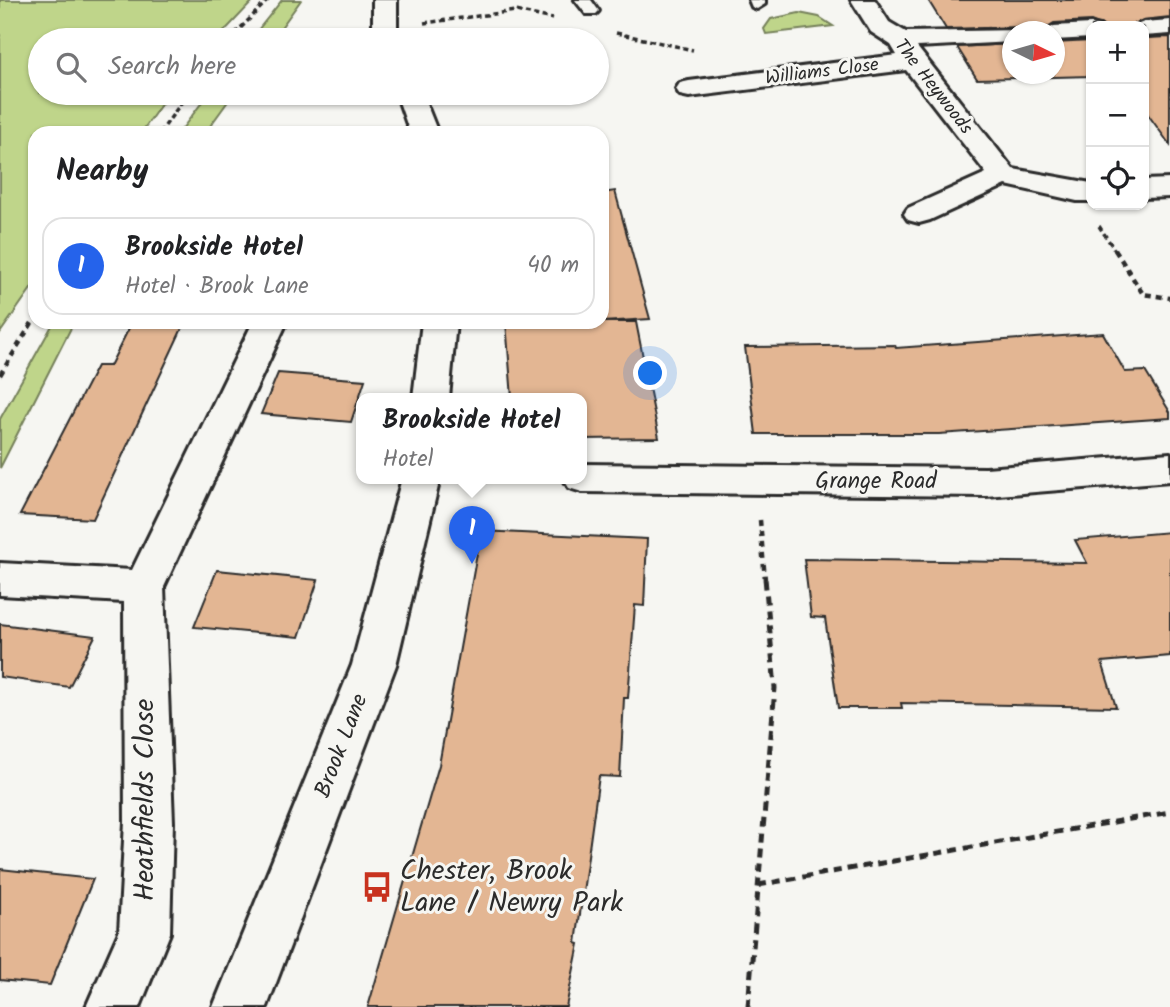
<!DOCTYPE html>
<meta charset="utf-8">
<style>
body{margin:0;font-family:Kalam,sans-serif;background:#f6f6f6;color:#202124}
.controls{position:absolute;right:21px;top:21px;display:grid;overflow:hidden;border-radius:14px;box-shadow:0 2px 5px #0004}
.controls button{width:63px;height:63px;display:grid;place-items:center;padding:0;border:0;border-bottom:2px solid #e0e0e0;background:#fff;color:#202124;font:35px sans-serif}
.compass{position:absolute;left:1002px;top:21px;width:63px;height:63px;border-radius:50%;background:#fff;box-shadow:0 2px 5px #0004;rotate:95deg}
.you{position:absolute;left:651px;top:374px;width:24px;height:24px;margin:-18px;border:5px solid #fff;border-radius:50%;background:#1a73e8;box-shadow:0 0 0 10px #1a73e833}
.badge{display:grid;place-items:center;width:46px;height:46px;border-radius:50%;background:#2563eb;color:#fff;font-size:23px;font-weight:700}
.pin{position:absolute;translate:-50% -58px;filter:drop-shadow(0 2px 4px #0008)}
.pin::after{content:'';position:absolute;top:37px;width:24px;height:21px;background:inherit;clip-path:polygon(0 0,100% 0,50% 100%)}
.popup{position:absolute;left:356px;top:393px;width:231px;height:91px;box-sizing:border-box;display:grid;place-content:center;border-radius:14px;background:#fff;filter:drop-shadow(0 2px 5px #0005);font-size:23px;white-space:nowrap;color:#757577}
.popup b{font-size:26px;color:#202124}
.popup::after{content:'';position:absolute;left:50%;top:100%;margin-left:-14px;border:14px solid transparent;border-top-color:#fff}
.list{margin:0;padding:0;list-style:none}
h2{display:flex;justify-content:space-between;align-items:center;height:91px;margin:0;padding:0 28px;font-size:30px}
h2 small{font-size:23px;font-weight:400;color:#757577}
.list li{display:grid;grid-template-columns:46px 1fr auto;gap:21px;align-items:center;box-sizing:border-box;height:98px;margin:0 14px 14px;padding:0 14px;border:2px solid #e0e0e0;border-radius:21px}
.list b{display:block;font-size:26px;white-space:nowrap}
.list p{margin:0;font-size:23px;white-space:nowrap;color:#757577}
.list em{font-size:23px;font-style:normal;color:#757577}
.icon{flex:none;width:38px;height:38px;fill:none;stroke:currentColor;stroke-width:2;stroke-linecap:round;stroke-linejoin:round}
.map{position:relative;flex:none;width:1170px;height:1007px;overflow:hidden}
.search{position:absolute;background:#fff;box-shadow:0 2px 5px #0004;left:28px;top:28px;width:581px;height:77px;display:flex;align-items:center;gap:18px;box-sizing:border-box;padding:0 24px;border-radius:38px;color:#757577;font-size:26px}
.panel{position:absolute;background:#fff;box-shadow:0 2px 5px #0004;left:28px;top:126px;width:581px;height:203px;border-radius:21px}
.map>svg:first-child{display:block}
.green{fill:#bfd58a;stroke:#75805a;stroke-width:2}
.building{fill:#e3b693;stroke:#2b2b2b;stroke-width:2}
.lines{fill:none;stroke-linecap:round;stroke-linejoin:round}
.service-casing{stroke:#2b2b2b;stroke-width:6}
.minor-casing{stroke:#2b2b2b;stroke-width:6}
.tertiary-casing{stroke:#2b2b2b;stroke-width:6}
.path-far2{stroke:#2b2b2b;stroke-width:3.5;stroke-dasharray:5 3.5;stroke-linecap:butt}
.path-far1{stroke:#2b2b2b;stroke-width:4.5;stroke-dasharray:6 5;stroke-linecap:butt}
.path{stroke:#2b2b2b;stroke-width:5;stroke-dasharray:9 6;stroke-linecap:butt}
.service{fill:#f6f6f2;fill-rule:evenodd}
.minor{fill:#f6f6f2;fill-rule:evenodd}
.tertiary{fill:#f6f6f2;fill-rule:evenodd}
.labels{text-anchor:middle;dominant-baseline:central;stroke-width:6;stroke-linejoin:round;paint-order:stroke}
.far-street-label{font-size:19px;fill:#2b2b2b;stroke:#f6f6f2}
.street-label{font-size:23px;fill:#2b2b2b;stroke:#f6f6f2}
.near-street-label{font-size:28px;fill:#2b2b2b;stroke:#f6f6f2}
.near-poi-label{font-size:28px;fill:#2b2b2b;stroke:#f6f6f2;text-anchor:start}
</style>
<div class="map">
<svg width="1170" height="1007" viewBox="0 0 1170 1007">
<rect width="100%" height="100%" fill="#f6f6f2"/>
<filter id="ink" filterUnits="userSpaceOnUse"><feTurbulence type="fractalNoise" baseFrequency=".0143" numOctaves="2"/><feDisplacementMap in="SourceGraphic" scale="14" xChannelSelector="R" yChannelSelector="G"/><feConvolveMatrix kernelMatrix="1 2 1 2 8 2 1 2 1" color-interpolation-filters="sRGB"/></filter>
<g filter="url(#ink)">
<!-- green -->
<g class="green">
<path d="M0 0H254L216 40H40V93H169L141 133H35V283L0 333Z"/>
<path d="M282 0H301L272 40H250Z"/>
<path d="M799 13 819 17 833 26 766 34 764 29 771 19Z"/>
<path d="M209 93H234L205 133H179Z"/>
<path d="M54 322H74L0 468V419Z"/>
</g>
<!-- building -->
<g class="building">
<path d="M928 0H1170V17L1143 20 1131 26H1103L1091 21 1054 23 1040 32H1023L1021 27 946 29Z"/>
<path d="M1170 37V145L1144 109V38Z"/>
<path d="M1091 41V76L977 79 957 47 1012 44V74H1054V43Z"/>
<path d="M615 191 650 319 602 322V193Z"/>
<path d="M132 322H185L93 519 20 515 97 366H110Z"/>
<path d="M506 322H636L659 438 582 439V398H512Z"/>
<path d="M1103 333 1125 372 1145 371 1170 412V418L939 434H756L745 347 895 345 896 348Z"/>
<path d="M278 373 365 380 351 422 261 414Z"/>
<path d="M481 531 647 539 644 606 635 605 628 698H624L620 777 599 776 576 943 579 944 566 1007H368L439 765Z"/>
<path d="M1170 532V656L1102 662 1116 707 901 703 902 708H838L825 618 811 617 804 559 1087 563 1075 540Z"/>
<path d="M217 570 318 580 299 637 194 627Z"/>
<path d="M0 624 95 636 69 687 0 677Z"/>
<path d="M0 869 93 879 50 985 0 980Z"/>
</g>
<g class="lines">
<defs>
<g id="service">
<path d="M575 0H591L599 11 596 14H586Z"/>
<path d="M749 0H765V4L757 9 752 7Z"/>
</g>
<g id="minor">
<path d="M851 0H875L889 22 906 32 1021 30 1012 32V42L917 47 1013 169 1091 183V201H1077L1006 185 930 220 919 223 908 220 904 214 908 208 986 173 906 70 689 97 680 95 676 89 680 83 689 81 897 55 891 45 871 32Z"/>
<path d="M1170 20V34L1144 36V26H1134L1144 22Z"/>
<path d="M1091 24 1100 26H1091V38L1054 40V32H1043L1054 26Z"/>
<path d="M1170 179V197L1144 198V180Z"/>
<path d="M253 322H287L164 587 173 822 170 933 140 1007H86L119 932 125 822 124 602 0 595V563L132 570Z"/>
<path d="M1170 453V481L986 496 582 492 569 488 563 478H582V464L986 468Z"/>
</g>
<g id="tertiary">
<path d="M373 0H397V28L401 40H377L373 28Z"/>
<path d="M396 93H422L438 133H410Z"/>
<path d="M422 322H456L449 398H413Z"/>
<path d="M402 478H440L396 665 267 1007H213L352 665Z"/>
</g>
</defs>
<!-- service casing -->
<use href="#service" class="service-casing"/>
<!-- minor casing -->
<use href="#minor" class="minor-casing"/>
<!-- tertiary casing -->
<use href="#tertiary" class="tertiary-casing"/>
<!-- path-far2 -->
<g class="path-far2">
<path d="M424 23 516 11 553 19"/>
<path d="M616 33 693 50"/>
<path d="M229 40 268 0"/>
<path d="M160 133 188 93"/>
<path d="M1099 226 1116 252"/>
</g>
<!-- path-far1 -->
<g class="path-far1">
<path d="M1115 250 1143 294 1170 298"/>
<path d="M0 375 35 318"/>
<path d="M760 520 765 580"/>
</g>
<!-- path -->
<g class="path">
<path d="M758 885 1170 812"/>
<path d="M748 1007 775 688 765 578"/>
</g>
<!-- service -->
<use href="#service" class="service"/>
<!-- minor -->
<use href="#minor" class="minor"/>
<!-- tertiary -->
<use href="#tertiary" class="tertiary"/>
</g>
</g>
<!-- icons -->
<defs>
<symbol id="bus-bare" viewBox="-9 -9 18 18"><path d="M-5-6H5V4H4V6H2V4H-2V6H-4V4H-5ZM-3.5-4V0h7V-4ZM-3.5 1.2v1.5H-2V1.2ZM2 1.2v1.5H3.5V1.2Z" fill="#c8321e" stroke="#f6f6f2" stroke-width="2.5" paint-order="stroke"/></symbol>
</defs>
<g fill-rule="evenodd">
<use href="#bus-bare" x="355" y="865" width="44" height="44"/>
</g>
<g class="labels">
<!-- far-street labels -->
<g class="far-street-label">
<text transform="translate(822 72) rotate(-7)">Williams Close</text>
<text transform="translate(933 87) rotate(52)">The Heywoods</text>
</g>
<!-- street labels -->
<g class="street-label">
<text x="876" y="482">Grange Road</text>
<text transform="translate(342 746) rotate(-69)">Brook Lane</text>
</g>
<!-- near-street labels -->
<g class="near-street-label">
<text transform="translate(145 800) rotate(-90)">Heathfields Close</text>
</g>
<!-- near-poi labels -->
<g class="near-poi-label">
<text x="400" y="871">Chester, Brook<tspan x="400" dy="32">Lane / Newry Park</tspan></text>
</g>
</g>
</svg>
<div class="controls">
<button>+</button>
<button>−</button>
<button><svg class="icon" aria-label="locate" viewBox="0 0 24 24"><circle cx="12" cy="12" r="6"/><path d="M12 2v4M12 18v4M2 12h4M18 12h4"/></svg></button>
</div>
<svg class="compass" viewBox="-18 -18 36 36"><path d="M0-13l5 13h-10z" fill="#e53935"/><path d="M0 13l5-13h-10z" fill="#757577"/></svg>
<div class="you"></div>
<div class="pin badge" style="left:472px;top:564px">1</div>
<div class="popup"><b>Brookside Hotel</b>Hotel</div>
<div class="search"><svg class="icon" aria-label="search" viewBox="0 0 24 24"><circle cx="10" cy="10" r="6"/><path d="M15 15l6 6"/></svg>Search here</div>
<section class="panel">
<h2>Nearby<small></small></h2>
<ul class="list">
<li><span class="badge">1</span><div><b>Brookside Hotel</b><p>Hotel · Brook Lane</p></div><em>40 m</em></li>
</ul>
</section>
</div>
